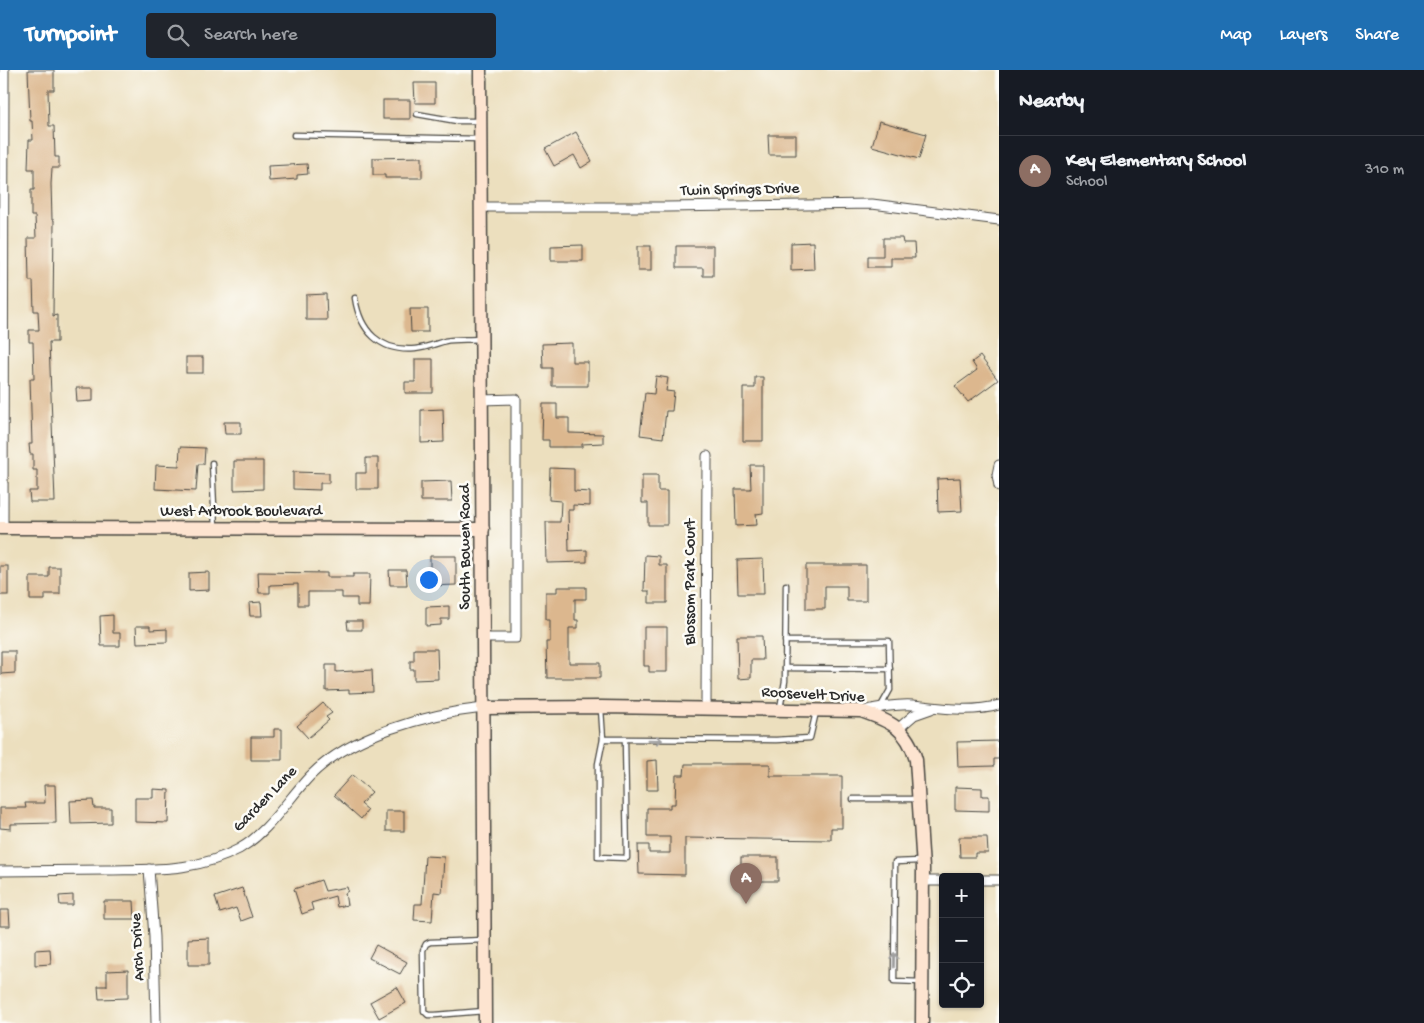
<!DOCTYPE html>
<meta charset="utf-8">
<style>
body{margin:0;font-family:"Gochi Hand",sans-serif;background:#20242c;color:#f1f3f6}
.controls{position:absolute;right:15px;bottom:15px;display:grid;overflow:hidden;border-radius:5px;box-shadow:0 1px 4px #0004}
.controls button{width:45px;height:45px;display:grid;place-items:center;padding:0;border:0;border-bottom:1px solid #363941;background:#171b24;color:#f1f3f6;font:25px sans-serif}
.you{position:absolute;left:428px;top:509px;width:18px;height:18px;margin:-12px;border:4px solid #fff;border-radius:50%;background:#1a73e8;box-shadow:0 0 0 8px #1a73e833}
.badge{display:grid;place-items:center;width:32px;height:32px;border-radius:50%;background:#1f6fb2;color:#fff;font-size:16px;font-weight:700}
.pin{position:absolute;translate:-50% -41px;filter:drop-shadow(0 1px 2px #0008)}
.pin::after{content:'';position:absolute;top:26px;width:18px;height:15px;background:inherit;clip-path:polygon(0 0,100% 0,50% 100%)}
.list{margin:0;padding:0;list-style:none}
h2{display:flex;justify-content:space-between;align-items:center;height:65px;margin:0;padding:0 20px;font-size:21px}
h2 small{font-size:16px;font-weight:400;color:#9ea1a6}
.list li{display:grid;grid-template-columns:32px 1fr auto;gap:15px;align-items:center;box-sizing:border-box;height:70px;padding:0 20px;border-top:1px solid #363941}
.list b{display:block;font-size:19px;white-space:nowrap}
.list p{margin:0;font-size:16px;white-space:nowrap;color:#9ea1a6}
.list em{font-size:16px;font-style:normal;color:#9ea1a6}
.icon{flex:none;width:28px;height:28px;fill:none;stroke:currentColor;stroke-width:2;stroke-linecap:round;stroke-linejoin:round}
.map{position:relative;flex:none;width:999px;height:953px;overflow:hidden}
header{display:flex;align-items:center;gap:30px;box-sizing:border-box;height:70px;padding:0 25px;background:#1f6fb2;color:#fff}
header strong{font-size:24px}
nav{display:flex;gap:28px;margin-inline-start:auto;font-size:18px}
.search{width:350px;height:45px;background:#20242c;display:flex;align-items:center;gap:12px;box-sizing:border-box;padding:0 18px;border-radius:5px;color:#9ea1a6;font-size:19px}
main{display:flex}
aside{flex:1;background:#171b24}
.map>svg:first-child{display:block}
.building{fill:#dcb78e}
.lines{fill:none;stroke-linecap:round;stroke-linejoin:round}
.lane-casing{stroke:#484641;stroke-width:7}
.street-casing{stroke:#484641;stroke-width:11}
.secondary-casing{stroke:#484641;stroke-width:15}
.lane{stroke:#fff;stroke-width:4.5}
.street{stroke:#fff;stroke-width:9}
.secondary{stroke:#fde4d0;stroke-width:12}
.oneway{stroke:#a0a0a0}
.labels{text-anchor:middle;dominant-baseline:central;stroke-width:5;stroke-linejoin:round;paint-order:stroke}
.street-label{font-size:16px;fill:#2b2b2b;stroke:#fdfcf7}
</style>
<header>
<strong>Turnpoint</strong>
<div class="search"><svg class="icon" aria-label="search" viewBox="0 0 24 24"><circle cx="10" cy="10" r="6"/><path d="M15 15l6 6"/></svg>Search here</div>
<nav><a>Map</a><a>Layers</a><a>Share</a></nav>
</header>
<main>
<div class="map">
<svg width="999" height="953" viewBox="0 0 999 953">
<rect width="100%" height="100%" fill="#fdfcf7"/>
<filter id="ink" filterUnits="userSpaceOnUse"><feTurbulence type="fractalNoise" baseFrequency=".02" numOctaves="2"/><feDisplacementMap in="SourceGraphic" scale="10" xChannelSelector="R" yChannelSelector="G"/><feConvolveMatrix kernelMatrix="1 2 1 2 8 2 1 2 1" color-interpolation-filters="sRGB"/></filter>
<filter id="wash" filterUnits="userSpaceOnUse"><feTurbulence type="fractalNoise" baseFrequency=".0096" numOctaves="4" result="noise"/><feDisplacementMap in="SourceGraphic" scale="20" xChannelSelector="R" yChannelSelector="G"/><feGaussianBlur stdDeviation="1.12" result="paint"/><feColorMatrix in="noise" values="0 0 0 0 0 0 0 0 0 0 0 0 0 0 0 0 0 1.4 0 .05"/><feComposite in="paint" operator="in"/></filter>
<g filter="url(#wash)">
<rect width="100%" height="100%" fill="#ecdfbe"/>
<g id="blocks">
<!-- building -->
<g class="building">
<path d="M28 0H54V20H48L49 56H54L55 87H59V98H52L51 114 52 150H54L53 246 57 245V272H49L55 432H30L29 421H37V400H33V384H30L29 374H32L30 309H34L33 272H29V260H39L38 241H34L33 211H29L28 168H36L35 146H31V120H34V99H28L29 70H33L32 51H30Z"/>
<path d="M414 13H435V33H415Z"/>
<rect x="383" y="30" width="27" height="19"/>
<path d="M879 51 926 64 919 89 872 76Z"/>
<path d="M576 62 592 91 581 98 574 85 554 96 545 79Z"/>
<path d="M768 65H796V85H769Z"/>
<path d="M422 87V108H385V105H373V88Z"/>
<path d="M307 94 308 104 297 105V109L269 111 268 96Z"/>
<path d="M883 168H902L903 173H914L915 188H891V197H868V186H883Z"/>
<path d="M813 172 814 199 791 200V173Z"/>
<path d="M583 175V191H551V176Z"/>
<rect x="638" y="176" width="13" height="24"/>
<path d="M676 176H713V206H703V198H676Z"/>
<path d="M326 224 327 250H306V225Z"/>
<path d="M410 239H428V262H411Z"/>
<path d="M572 273V292H588V316H552V298H543L542 274Z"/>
<path d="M980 286 998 310 968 332 955 316 977 300 972 292Z"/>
<rect x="186" y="287" width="17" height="16"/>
<path d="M415 289H433V323H405V312H415Z"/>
<path d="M656 306 668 308 666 321 674 322 672 341H666L663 368 640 365 645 323 654 324Z"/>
<path d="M755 307H763V371H743V318H755Z"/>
<path d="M76 318H93V331L77 332Z"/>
<path d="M543 334H557V348H569V363L603 364V373L582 374V377H549V370H542Z"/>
<path d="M443 339 444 372 421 373V340Z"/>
<path d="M224 352H241V364H225Z"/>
<path d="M180 377 205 378 204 394H198L196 421 155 419 156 395 179 396Z"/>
<path d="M366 388H378V419H356V403H366Z"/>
<path d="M234 391H263V419L234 420Z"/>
<path d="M750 395H763V443L756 444 757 455 736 456 735 419H751Z"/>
<path d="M550 398 574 399V421L590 422V436L573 435V440H568L569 481 587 480V492L547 493 546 452H560L561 431 549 430Z"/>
<path d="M293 402 329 403V413H320V420L293 419Z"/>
<path d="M642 405H658V421H667V455H648V433H642Z"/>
<path d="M960 408 962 441 938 442 937 409Z"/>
<path d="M451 411 452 431H421V412Z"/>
<path d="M645 485 659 486V495H667V533H649V521H644Z"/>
<path d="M430 486H456V515L430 516Z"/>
<path d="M763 489 764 524H738L737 490Z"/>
<path d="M806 495H866V531H847V516H825V539H806Z"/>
<rect x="0" y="496" width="8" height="29"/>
<path d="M49 497H60V524H45V530H30V507H49Z"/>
<path d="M389 500H406L407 515H390Z"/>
<path d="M209 502V520L189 521V503Z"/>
<path d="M258 502 327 503V507H353V504H370L369 536H357V528H342V522H308V535H298V514L270 515V523H259Z"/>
<path d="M557 517H586V529H575V550H578V558H569V593H600V608H547L546 572H550V550H546V522H557Z"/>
<path d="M261 532 262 546H250L249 533Z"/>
<path d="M449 536V549H441V555L426 556V537Z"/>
<path d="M113 545V563H120V576H101L100 546Z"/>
<path d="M347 551H362V560H348Z"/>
<path d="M136 556H150V560L167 559V572L137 573Z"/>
<path d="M644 557H667V602H649V596H644Z"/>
<path d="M737 566H762L763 590H751V608L738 609Z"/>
<path d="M414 579H437L438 609 414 610V599H410V591H414Z"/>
<path d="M1 581H15V603L1 604Z"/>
<path d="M326 595H336V602L372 600 373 622 349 623V620L326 621Z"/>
<path d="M323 633 332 643 326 647 329 650 308 668 297 656Z"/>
<path d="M274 659H282V690H251V667H274Z"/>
<path d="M999 671V689H994V696L958 697 957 672Z"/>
<path d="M657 690 658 720H647V691Z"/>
<path d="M685 694H770V706H842V758H831V770L685 768V805L639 804 638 775H649V783H670V767H647V738H670V734H675L676 705H684Z"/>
<path d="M352 705 372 722 361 734 368 740 361 749 334 725Z"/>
<path d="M44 715H55L56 753 11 754V759L0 758V738H26L25 733H45Z"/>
<path d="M955 717 982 718V726H989V741L955 740Z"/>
<path d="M153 719 169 720 168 753 135 752V728H153Z"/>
<path d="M93 730 94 738H111V753L71 754 70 731Z"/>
<rect x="386" y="741" width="18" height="20"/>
<path d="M959 767H987L988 783H975V787H960Z"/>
<path d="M425 786 444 787 442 823 434 822 432 851 414 850 415 834H422Z"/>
<rect x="741" y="787" width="37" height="24"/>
<path d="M321 810 325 821 347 817 348 821 345 823 347 835 337 837 335 826 311 833 313 840 302 844 294 819Z"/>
<path d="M242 818 252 847 241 851 236 838 220 843 215 827Z"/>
<path d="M73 825V835H60L59 826Z"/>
<path d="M104 831H134L135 849H104Z"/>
<path d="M0 840H9L10 856H0Z"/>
<path d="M209 868V895H188V869Z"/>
<path d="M376 875 407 892 400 904 369 888Z"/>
<path d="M50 879 51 894 35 895V880Z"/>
<path d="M128 900V928L99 929 98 916H107V901Z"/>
<path d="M397 917 406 933 379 948 370 932Z"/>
</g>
</g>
</g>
<g filter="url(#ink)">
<use href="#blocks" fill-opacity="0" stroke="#484641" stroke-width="1"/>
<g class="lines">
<defs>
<g id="lane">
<path d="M417 44 457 51H479"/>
<path d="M294 65 479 69"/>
<path d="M355 228C360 261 380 282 415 279 425 278 435 274 445 271 455 269 468 270 479 269"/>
<path d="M212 393 215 458"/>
<path d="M785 571H889L890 620 881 636"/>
<path d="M785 598 890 599"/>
<path d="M780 638 785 611 786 515"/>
<path d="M601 639 603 669H625L776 670 810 668 816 642"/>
<path d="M603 669 598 694V787L627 788 625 669"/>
<path d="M853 729H917"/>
<path d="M920 791 895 792 894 911 921 912"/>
<path d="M484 870 430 872 426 874 423 880 424 941 428 945H435L484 941"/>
</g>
<g id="street">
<path d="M480 137H666L872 134 999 150"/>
<path d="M481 330 516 329V568H483"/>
<path d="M999 395 997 405 999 416"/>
<path d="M3 458 4 0"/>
<path d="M706 639 707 386"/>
<path d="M863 641C880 637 896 634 913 635 942 638 971 643 999 635"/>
<path d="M899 658 914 645 931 639"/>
<path d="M149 799 154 867 156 953"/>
<path d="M0 801C35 801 71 800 106 800 153 799 196 802 239 779 269 762 287 730 310 706 350 665 427 644 483 638"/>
<path d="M980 810H999"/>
<path d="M922 811H943"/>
</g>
<g id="secondary">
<path d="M480 0 485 953"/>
<path d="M0 458 483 459"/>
<path d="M483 638 601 637 861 641C890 651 907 658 916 690L923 798 922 953"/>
</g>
</defs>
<!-- lane casing -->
<use href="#lane" class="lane-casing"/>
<!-- street casing -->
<use href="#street" class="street-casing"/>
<!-- secondary casing -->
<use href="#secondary" class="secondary-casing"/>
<!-- lane -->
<use href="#lane" class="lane"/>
<!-- street -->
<use href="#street" class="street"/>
<!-- secondary -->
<use href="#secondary" class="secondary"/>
</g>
<!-- one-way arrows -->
<defs><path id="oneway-shaft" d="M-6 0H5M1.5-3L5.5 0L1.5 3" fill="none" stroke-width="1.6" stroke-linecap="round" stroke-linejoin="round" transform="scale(1.25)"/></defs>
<g class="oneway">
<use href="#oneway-shaft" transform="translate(655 670) rotate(1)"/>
<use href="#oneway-shaft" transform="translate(894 890) rotate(-89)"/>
</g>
</g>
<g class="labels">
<!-- street labels -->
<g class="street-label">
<text transform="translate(740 121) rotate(-1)">Twin Springs Drive</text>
<text x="241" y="442">West Arbrook Boulevard</text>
<text transform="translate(466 477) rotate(-90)">South Bowen Road</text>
<text transform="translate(691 512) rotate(-90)">Blossom Park Court</text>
<text transform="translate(813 626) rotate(3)">Roosevelt Drive</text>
<text transform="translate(266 730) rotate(-46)">Garden Lane</text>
<text transform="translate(139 877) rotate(-93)">Arch Drive</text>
</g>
</g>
</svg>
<div class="controls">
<button>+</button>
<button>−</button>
<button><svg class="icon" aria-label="locate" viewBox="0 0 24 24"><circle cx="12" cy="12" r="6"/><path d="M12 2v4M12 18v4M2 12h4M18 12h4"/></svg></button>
</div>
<div class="you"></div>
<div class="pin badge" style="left:746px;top:834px;background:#8d6e63">A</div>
</div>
<aside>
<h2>Nearby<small></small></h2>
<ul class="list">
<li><span class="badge" style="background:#8d6e63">A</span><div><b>Key Elementary School</b><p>School</p></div><em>310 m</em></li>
</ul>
</aside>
</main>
